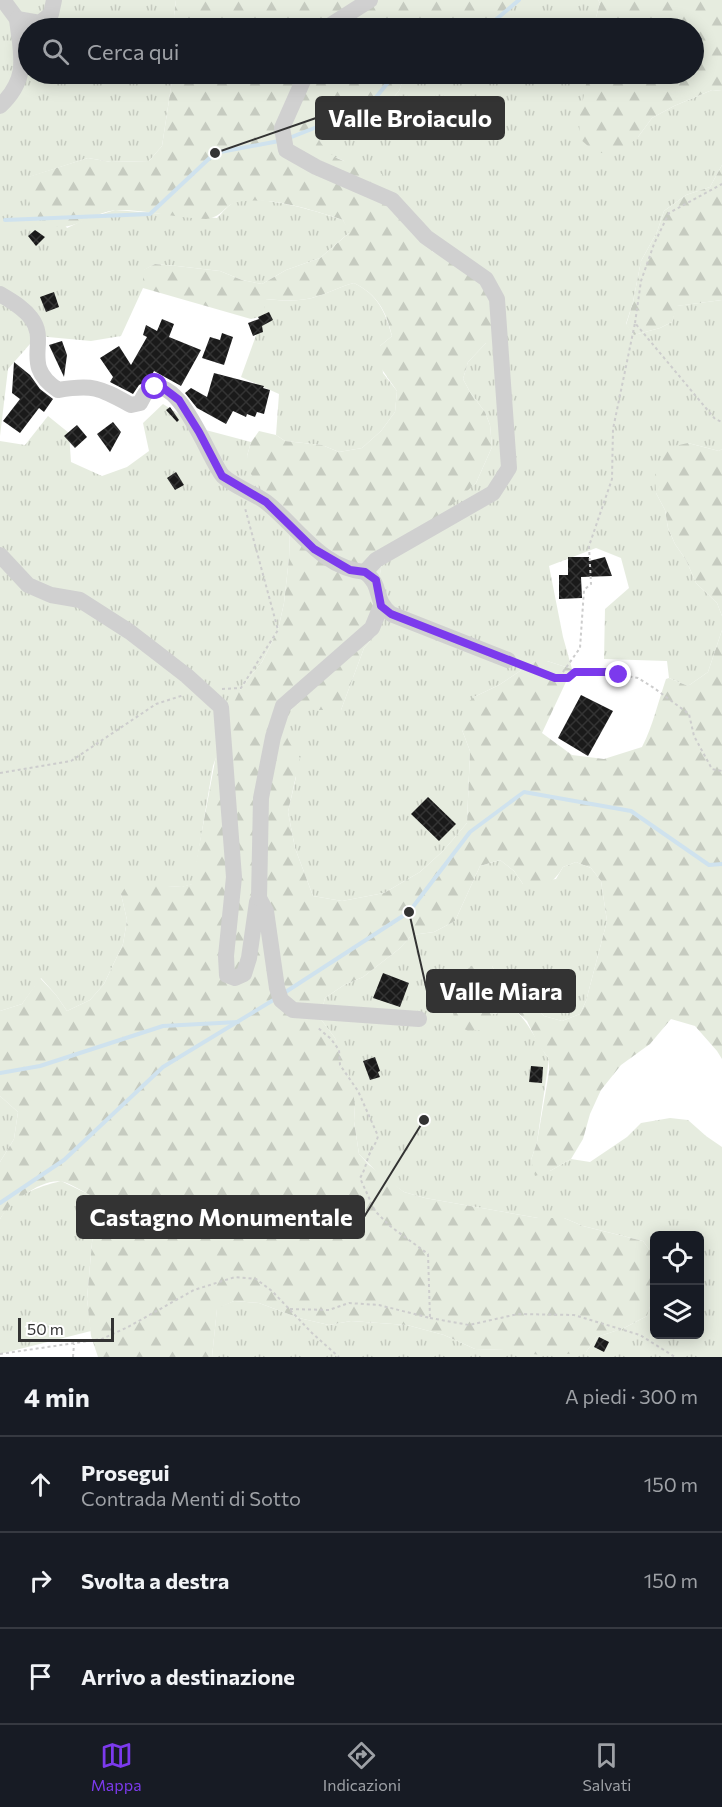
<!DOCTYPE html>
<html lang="it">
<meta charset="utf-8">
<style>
body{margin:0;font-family:Commissioner,sans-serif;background:#242831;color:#f1f3f6}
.controls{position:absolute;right:18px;bottom:18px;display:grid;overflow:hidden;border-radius:9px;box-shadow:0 3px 15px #0003}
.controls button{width:54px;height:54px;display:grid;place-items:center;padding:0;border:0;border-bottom:2px solid #363941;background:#171b24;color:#f1f3f6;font:30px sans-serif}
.scale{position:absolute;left:18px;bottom:15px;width:96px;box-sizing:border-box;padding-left:6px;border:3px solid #333;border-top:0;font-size:16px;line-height:21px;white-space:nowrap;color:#333;-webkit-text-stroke:4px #fff;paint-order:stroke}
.stop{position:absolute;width:18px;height:18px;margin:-14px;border:4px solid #7c3aed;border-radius:50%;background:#fff}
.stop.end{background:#7c3aed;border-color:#fff;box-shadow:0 2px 6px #0008}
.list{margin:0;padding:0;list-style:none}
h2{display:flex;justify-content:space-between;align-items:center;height:78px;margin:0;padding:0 24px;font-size:26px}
h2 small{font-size:20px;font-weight:400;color:#9ea1a6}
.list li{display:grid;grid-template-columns:39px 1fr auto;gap:18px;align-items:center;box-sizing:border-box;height:96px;padding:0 24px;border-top:2px solid #363941}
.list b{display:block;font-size:22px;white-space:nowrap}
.list p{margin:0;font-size:20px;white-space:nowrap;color:#9ea1a6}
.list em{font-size:20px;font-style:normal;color:#9ea1a6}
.icon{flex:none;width:33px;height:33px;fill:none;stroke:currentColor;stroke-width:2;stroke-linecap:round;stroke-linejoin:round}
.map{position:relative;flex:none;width:722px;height:1357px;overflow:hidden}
.search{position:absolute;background:#171b24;box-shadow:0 3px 15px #0003;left:18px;right:18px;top:18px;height:66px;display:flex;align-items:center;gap:15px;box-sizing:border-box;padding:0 21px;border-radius:33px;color:#9ea1a6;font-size:22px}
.sheet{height:366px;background:#171b24}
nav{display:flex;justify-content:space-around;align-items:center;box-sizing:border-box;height:84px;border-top:2px solid #363941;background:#171b24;font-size:16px;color:#9ea1a6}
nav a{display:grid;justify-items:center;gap:3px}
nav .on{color:#7c3aed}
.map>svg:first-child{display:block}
.grass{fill:url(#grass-tufts)}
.forest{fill:url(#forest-firs)}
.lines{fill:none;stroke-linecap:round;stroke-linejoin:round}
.stream{stroke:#cfe2ee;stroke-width:4}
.building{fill:url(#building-cross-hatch)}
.path{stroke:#cdcdcd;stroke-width:2;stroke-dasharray:3 3;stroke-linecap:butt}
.minor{stroke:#d0d0d0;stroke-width:16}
.route{stroke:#7c3aed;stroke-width:8}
.leader{fill:none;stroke:#333;stroke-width:2}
.callout-dot{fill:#333;stroke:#fff;stroke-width:2}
.callout{fill:#333;stroke:#333;stroke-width:2}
.callout-label{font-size:24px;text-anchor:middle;font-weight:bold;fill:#fff}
</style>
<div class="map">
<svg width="722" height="1357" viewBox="0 0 722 1357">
<defs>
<pattern id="grass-tufts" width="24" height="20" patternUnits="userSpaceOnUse" patternTransform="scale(1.5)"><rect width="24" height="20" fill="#e6ecdf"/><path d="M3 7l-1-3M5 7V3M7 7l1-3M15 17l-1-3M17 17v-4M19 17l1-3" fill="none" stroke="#c6cbc0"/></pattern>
<pattern id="forest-firs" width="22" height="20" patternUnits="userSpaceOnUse" patternTransform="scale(1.5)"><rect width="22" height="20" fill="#e6ecdf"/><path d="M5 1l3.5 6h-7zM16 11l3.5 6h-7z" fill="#c6cbc0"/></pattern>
<pattern id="building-cross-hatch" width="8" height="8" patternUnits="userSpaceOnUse" patternTransform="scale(1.5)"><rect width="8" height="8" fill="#1a1a1a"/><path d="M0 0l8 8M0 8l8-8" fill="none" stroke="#333"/></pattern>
</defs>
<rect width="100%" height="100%" fill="#fff"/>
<!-- grass -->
<g class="grass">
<path d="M0 0H176L174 16 175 28H28V74H173L162 146 149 161 111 162 88 158 29 177 67 228 86 219 115 210 217 218C222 213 229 204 235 202 258 193 320 212 343 220L350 232 320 258 286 270 262 284 242 280 220 271 177 266 155 264 144 270 143 288 121 336 91 341 37 336 8 369 0 436Z"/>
<path d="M521 0H598L600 3 593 28H481L487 21Z"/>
<path d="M405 74H588L587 83 638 137 652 118 674 106 712 90 722 91V165L710 187 686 195 664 211 657 232 641 261 633 302 626 324 634 335 660 328 672 322 676 306 722 300V449L719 451 688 443 656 493 665 510 668 528 675 544 686 560 696 583 717 603 722 616V630L708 672 688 686 669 678 667 661 604 659 605 609 629 588 621 558 596 548 549 566 563 637 572 669 547 661H535L499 685 474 697 462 730 470 751 467 823 443 851 420 872 384 893 342 901 313 896 295 848 288 812 296 777 284 735 285 720 295 704 341 710 364 648 378 632 377 592 382 562 476 483 492 447 490 425 485 412 470 392 463 379 468 362 486 343 456 262 433 252 427 239 344 161 326 153 318 138 361 112H381L399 91Z"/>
<path d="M354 283C378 295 385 311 392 336L380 346 383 373 397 391 395 412 381 431 362 448 339 452 322 445 285 441 276 435 279 394 241 377 263 316 265 299C283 301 302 302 318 296 331 292 341 286 354 283Z"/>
<path d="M163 404 202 429 251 442 247 456 290 530 289 558 284 603 278 630 262 662 241 688 213 766 193 884 182 887 163 886 121 894 127 920 123 944 104 984 90 1000 67 1011 56 995 41 978 22 1004 0 1011V441L25 445 48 416 69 433 71 462 102 476 127 467 149 451 143 423Z"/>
<path d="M500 860 514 871 523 884 556 879 563 867 576 862 591 868 601 881 607 921 586 1001 580 1014 562 1021 544 1016 532 1005 503 987 492 966 466 970 453 1011 493 1014 515 1010C530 1024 537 1043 549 1059L537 1142 531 1160 550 1171 571 1159 590 1162 627 1137 641 1123 670 1118 688 1120 706 1136 722 1147V1357H212L217 1308 234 1301 259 1303 299 1318 329 1325 351 1321 407 1325 444 1335 475 1349 586 1352 597 1337 624 1328 647 1316 654 1294V1334H700V1236H654V1256L643 1241 583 1226 564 1218H538L425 1198 404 1192 381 1176 359 1154 354 1121 355 1105 335 1038 320 1018 325 998 344 985 363 977 399 949 412 935 434 932 455 921 480 866Z"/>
<path d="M0 1096 18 1112 14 1139 0 1162Z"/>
<path d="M61 1181 90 1195 94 1220 87 1299 91 1331 0 1354V1219C13 1195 37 1187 61 1181Z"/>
</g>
<!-- forest -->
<g class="forest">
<path d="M176 0H521L488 21 481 28H175L174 16Z"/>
<path d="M598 0H722V91L712 90 674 106 652 118 638 137 617 155 595 152 580 139 579 120 588 74H694V28H593L600 3Z"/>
<path d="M173 74H405L399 91 381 112H361L318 138C335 168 351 158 377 171 393 178 425 235 433 252L490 274 500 322 486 343 468 362 463 379 470 392 485 412 490 425 492 447 476 483 444 512 382 562 377 592 378 632 364 648 341 710H314L295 704C279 730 284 735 300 758L288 812 295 848 313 896 342 901 384 893 420 872 443 851 467 823 470 751 462 730V714L465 705 474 697 499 685 535 661H547L572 669 542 733 572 755 604 759 642 747C653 726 658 702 666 679L669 678 688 686 708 672 722 630V1059L717 1051 695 1026 671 1019 650 1044 621 1065 601 1090 590 1114 583 1139 571 1159 550 1171 535 1176 531 1160 537 1142 549 1072V1059L538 1044 527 1021 515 1010 493 1014 482 1030 468 1031 457 1025 453 1011 466 970 481 960 492 966 503 987 532 1005 544 1016 562 1021 580 1014 586 1001 607 921 601 881 591 868 576 862 563 867C552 886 544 886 523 884L514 871 500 860 480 866 455 921 434 932 412 935 399 949 363 977 344 985 325 998 320 1018 335 1038 351 1079 355 1105 354 1121 359 1154 369 1165 404 1192 425 1198 538 1218H564L583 1226 643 1241 654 1256V1294L647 1316 624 1328 597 1337 586 1352 547 1356 504 1350 475 1349 444 1335 407 1325 351 1321 329 1325 299 1318 259 1303 234 1301 217 1309 212 1357H98L91 1336 87 1299 94 1220 90 1195C82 1191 73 1185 64 1182 44 1176 9 1203 0 1219V1162L14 1139 18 1112 0 1096V1011L22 1004 40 978 56 995 67 1011 90 1000 104 984 123 944 127 920 121 894 128 883 181 887 192 884 221 729 241 688 262 662 278 630 284 603 289 558 290 530 251 474 247 456 251 442 259 431 276 435 285 441 322 445 339 452 362 448 381 431 395 412 397 391 374 358 380 346 392 336C386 311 378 295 354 283 341 286 331 292 318 296 302 302 283 301 266 299L263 316 251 319 143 288V270L155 264 177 266 220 271 242 280 262 284 286 270 320 258 349 233 343 220C313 210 269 196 238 202 224 204 224 217 206 219 177 218 148 210 118 210 90 211 66 241 40 219 27 208 27 192 28 177L88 158 111 162 149 161 162 146Z"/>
<path d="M722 165V300L677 306 672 322 660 328 634 335 626 325 633 302 641 261 657 232 664 211 686 195 710 187Z"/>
<path d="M688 443 719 451 722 449V616L717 603 696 583 686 560 675 544 668 528 665 510 656 493 655 474 666 448Z"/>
</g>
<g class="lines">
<!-- stream -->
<g class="stream">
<path d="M475 28 493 22 519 0"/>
<path d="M289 138 368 107 395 74"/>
<path d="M5 220 150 214 215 153 279 141"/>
<path d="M284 993 409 912 470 832 524 792 631 811 709 865 722 864"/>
<path d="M0 1073 40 1066 163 1026 238 1022"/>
<path d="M0 1203 64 1160 163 1067 275 999"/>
</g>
</g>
<!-- building -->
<g class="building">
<path d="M35 230 45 237 36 246 28 236Z"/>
<path d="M54 292 59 307 46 312 40 297Z"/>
<path d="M269 312 273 320 262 326 263 332 253 336 248 323 259 319 258 317Z"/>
<path d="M162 319 174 324 169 337 201 350 181 386 154 371 149 380 139 385 133 394 110 382 113 377 100 358 119 346 131 365 147 337 143 335 146 325 157 331Z"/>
<path d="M222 333 233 337 224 365 202 358 210 337 220 340Z"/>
<path d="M62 341 67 355 64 377 49 345Z"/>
<path d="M14 362 30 375 40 389 53 399 44 412 39 408 20 433 3 421 20 399 12 393Z"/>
<path d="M214 373 264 386 263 388 270 390 264 414 257 412 255 417 247 414 246 417 233 411 226 424 197 408 185 393 191 388 207 397Z"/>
<path d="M170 407 179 420 177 422 166 410Z"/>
<path d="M113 422 121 432 110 452 97 434Z"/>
<path d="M77 425 87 437 75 448 64 436Z"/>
<path d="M176 472 184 485 175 490 167 478Z"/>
<path d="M568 557H589V561L605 557 612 576 581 577 582 598 559 599V575H568Z"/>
<path d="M581 695 613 711 588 756 558 738Z"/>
<path d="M428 797 456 824 439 841 411 814Z"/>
<path d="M383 973 409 983 400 1007 373 998Z"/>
<path d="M375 1057 380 1071 378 1072 380 1077 370 1080 363 1061Z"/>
<path d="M531 1066 543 1067 542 1083 529 1082Z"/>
<path d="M599 1337 609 1342 604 1352 594 1347Z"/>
</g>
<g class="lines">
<!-- path -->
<g class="path">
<path d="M635 323 641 281 654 244 669 213 722 184"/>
<path d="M521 665 558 679 580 648 584 590 591 584 589 546 612 479 613 429 635 323 715 419 722 422"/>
<path d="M560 678H568L575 672H605L638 678 654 688 689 714 694 736 712 769 722 771"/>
<path d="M222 689 241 688 278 630 245 508"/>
<path d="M0 773 71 761 156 704 184 695"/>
<path d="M290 1309 329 1310 349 1303 379 1305 430 1318 428 1254 390 1226 375 1211 360 1178C365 1170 366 1163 369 1155 372 1148 376 1144 378 1136L358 1091 340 1065 339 1050 331 1039 317 1027"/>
<path d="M430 1318 469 1325 518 1314 574 1315 640 1335 675 1357"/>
<path d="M0 1354 102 1339 128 1327 194 1290 235 1277 256 1279 272 1291 312 1333 339 1357"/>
<path d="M73 1357 74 1344"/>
</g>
<!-- minor -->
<g class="minor">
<path d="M3 0 17 19"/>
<path d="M17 19 40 23 51 14 54 0"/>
<path d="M326 28 370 0"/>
<path d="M306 74 282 128 286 150 316 167 392 200 426 237 486 279 497 299 509 468 493 493 376 560 365 572"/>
<path d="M0 106C30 78 21 55 17 19"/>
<path d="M0 294C11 301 23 307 31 318 50 342 20 365 58 390 94 384 100 388 131 405L140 403C142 400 144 394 147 392 177 365 210 463 223 476 233 486 254 493 266 502 298 527 321 568 365 572"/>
<path d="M0 555 28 585 51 595 80 600 130 632 187 676 221 707 234 877 226 956 227 975 235 978 244 974 249 958 257 902 259 898 266 911 277 988 281 1000 293 1010 419 1019"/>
<path d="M365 572C384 588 372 598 391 614L508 660"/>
<path d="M259 898 261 798 273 737 283 706 372 628 381 606"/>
</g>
</g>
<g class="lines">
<!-- route -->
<path class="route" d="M155 387H162L179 400 199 432 222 476 266 502 314 549 350 570 365 572 376 580 381 606 391 614 555 678H568L575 672H605L619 675"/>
</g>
<!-- callouts -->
<path class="leader" d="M215 153L316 118M409 912L427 991M424 1120L364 1217"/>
<g class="callout-dot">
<circle cx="215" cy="153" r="6"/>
<circle cx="409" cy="912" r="6"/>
<circle cx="424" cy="1120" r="6"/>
</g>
<g class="callout">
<rect x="316" y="97" width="188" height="42" rx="6"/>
<rect x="427" y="970" width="148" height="42" rx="6"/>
<rect x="77" y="1196" width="287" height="42" rx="6"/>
</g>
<g class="callout-label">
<text x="410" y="127">Valle Broiaculo</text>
<text x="501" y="1000">Valle Miara</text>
<text x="221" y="1226">Castagno Monumentale</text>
</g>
</svg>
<div class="controls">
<button><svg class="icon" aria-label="locate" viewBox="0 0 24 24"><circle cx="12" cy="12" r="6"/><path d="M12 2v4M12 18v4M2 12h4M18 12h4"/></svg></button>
<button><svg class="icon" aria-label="layers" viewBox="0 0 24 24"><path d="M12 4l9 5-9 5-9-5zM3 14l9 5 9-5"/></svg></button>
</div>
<div class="scale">50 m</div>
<div class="stop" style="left:155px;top:387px"></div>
<div class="stop end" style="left:619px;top:675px"></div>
<div class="search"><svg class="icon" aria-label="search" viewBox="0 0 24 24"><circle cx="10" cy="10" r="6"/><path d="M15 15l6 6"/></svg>Cerca qui</div>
</div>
<section class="sheet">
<h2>4 min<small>A piedi · 300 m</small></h2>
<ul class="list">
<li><svg class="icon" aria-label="ahead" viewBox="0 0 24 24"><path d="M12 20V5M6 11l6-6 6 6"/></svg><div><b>Prosegui</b><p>Contrada Menti di Sotto</p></div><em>150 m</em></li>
<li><svg class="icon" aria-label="right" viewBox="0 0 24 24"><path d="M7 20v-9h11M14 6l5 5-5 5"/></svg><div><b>Svolta a destra</b></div><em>150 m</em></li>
<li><svg class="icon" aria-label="arrive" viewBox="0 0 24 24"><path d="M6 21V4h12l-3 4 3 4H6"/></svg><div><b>Arrivo a destinazione</b></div></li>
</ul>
</section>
<nav>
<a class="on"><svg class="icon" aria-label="map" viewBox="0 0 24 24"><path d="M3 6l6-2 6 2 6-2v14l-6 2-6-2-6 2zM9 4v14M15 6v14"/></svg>Mappa</a>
<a><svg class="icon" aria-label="directions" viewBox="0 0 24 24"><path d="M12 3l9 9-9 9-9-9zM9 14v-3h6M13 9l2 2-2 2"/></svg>Indicazioni</a>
<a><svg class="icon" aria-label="saved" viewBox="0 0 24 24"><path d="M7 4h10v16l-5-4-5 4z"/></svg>Salvati</a>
</nav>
